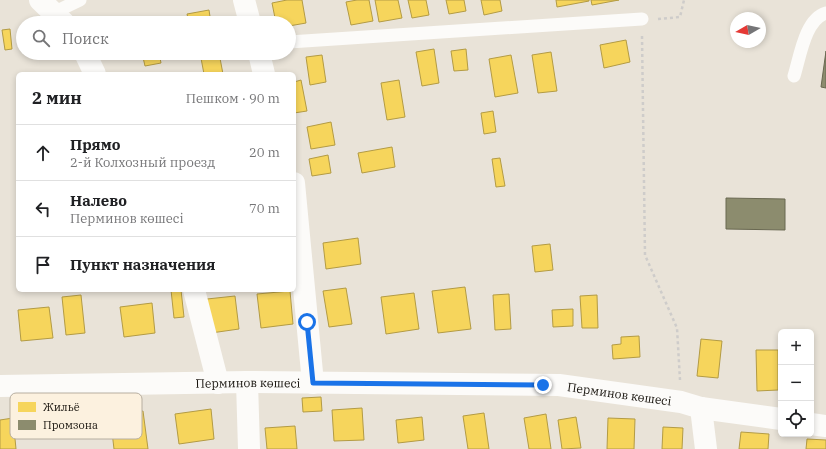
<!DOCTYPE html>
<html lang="ru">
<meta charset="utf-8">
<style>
body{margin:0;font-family:"IBM Plex Serif",serif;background:#f6f6f6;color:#202124}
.controls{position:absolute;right:12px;bottom:12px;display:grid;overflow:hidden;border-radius:6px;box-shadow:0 2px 6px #0003}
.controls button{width:36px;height:36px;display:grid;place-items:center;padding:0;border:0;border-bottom:1px solid #e0e0e0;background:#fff;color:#202124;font:20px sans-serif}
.compass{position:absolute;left:730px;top:12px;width:36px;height:36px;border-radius:50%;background:#fff;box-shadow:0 2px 6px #0003;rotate:261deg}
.stop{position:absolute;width:12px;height:12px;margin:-9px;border:3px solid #1a73e8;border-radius:50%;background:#fff}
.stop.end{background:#1a73e8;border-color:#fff;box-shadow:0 1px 4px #0008}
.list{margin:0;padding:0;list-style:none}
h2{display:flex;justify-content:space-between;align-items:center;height:52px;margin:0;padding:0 16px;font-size:17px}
h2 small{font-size:13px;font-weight:400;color:#757577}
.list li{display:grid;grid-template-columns:26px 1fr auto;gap:12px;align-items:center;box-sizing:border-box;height:56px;padding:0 16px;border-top:1px solid #e0e0e0}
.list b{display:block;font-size:15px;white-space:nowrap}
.list p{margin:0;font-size:13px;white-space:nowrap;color:#757577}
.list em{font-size:13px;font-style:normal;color:#757577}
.icon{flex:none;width:22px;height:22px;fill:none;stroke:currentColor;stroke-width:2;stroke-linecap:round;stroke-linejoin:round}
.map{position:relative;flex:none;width:826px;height:449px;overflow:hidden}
.search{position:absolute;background:#fff;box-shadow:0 2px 6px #0003;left:16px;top:16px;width:280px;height:44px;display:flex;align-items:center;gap:10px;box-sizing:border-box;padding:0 14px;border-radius:22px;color:#757577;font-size:15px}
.panel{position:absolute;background:#fff;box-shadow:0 2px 6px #0003;left:16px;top:72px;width:280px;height:220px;border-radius:6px}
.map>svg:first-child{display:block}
.homes{fill:#f6d55c;stroke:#b39b44}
.industry{fill:#8c8c6e;stroke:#696851}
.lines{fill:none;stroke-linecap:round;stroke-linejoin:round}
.path{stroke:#ceccca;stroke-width:2.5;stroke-dasharray:3 3;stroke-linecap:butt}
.lane{stroke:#fcfbf9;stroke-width:13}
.street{stroke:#fcfbf9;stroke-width:22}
.route{stroke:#1a73e8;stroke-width:5}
.labels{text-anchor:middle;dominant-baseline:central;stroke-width:4;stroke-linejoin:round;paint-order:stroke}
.street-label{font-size:12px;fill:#17130d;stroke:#fcf1df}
.key{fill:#fcf1df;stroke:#b7aea0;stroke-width:1}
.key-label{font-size:11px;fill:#17130d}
</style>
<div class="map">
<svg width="826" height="449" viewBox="0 0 826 449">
<rect width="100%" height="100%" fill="#e9e3d8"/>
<!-- homes -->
<g class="homes">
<path d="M287 0H302L306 23 289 26V23H276L272 3Z"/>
<path d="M357 0H369L373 21 351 25 346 2Z"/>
<path d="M375 0H398L402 18 379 22Z"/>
<path d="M408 0H426L429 15 412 18Z"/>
<path d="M446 0H464L466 11 449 14Z"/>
<path d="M481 0H500L502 11 484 15Z"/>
<path d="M556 0H589V1L557 7Z"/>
<path d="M591 0H619L592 5Z"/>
<path d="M209 10 211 23H189L187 14Z"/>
<path d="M10 29 12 49 5 50 2 30Z"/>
<path d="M626 40 630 62 604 68 600 45Z"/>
<path d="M434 49 439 83 422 86 416 52Z"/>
<path d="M466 49 468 70 454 71 451 51Z"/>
<path d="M551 52 557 91 538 93 532 55Z"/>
<path d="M142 53H159L161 63 145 66Z"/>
<path d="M200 53H219L223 74H204Z"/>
<path d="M322 55 326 82 310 85 306 57Z"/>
<path d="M511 55 518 93 495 97 489 59Z"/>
<path d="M301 80 307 111 294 113V82Z"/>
<path d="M399 80 405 117 387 120 381 83Z"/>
<path d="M493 111 496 132 484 134 481 113Z"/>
<path d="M331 122 335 145 311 149 307 127Z"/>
<path d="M392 147 395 167 362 173 358 153Z"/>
<path d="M328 155 331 173 312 176 309 159Z"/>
<path d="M500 158 505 186 496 187 492 159Z"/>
<path d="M358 238 361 264 326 269 323 243Z"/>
<path d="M550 244 553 270 535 272 532 246Z"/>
<path d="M465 287 471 329 438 333 432 291Z"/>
<path d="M346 288 352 324 329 327 323 291Z"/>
<path d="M171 290H181L184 317 174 318Z"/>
<path d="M290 291 293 324 261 328 257 294Z"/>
<path d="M414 293 419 329 386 334 381 297Z"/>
<path d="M509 294 511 329 495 330 493 295Z"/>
<path d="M81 295 85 333 66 335 62 297Z"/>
<path d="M597 295 598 328H582L580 296Z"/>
<path d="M235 296 239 329 211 333 207 299Z"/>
<path d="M152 303 155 333 124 337 120 307Z"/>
<path d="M49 307 53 338 21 341 18 310Z"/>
<path d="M573 309V326L553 327 552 310Z"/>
<path d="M639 336 640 357 613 359 612 345 621 344V337Z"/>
<path d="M701 339 722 341 718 378 697 376Z"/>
<path d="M756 350H778V390L757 391Z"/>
<path d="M321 397 322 411 303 412 302 398Z"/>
<path d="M362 408 364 440 334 441 332 410Z"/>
<path d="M211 409 214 439 179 444 175 414Z"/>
<path d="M143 411 148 449H114L110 415Z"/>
<path d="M484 413 489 449H468L463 416Z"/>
<path d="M546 414 551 449H529L524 418Z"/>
<path d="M422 417 424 440 398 443 396 420Z"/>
<path d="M576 417 581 448 562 449 558 420Z"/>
<path d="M13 418 16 449H0V420Z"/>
<path d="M608 418 635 419 634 449H607Z"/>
<path d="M295 426 297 449H267L265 428Z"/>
<path d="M663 427 683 428 682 449H662Z"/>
<path d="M741 432 769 434 768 449H739Z"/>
<path d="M807 439 826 440V449H806Z"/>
</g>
<!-- industry -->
<g class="industry">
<path d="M826 51V88L821 87Z"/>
<path d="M726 198 785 199V230L726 229Z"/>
</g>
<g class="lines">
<!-- path -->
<g class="path">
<path d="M658 19 680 17 684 0"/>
<path d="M642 36 645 255 677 328 680 380"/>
</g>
<!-- lane -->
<g class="lane">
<path d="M53 13 80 0"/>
<path d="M289 42 642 19"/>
<path d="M794 76C800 57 805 19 826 13"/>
</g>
<!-- street -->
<g class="street">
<path d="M40 0 64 23"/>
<path d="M244 0 250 23"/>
<path d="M85 53 95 74"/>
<path d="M259 53 264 74"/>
<path d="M294 183 313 383"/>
<path d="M194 290 218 383"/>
<path d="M247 382 249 449"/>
<path id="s1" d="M0 386 247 382 559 385 681 402 701 408 781 419"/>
<path d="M701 408 706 449"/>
<path d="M811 424 826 426"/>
</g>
</g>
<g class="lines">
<!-- route -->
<path class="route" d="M307 322 313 383 543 385"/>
</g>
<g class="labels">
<!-- street labels -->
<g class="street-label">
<text stroke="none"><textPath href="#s1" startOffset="248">Перминов көшесі</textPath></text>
<text stroke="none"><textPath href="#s1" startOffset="620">Перминов көшесі</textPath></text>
</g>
</g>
<!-- legend -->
<rect x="10" y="393" width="132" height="46" rx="6" class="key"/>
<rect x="18" y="402" width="18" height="10" fill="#f6d55c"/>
<rect x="18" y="420" width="18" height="10" fill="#8c8c6e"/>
<g class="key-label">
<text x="43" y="411">Жильё</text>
<text x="43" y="429">Промзона</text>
</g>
</svg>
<div class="controls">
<button>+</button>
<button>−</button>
<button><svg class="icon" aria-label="locate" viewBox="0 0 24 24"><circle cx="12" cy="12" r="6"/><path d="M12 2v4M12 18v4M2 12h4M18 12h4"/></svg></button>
</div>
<svg class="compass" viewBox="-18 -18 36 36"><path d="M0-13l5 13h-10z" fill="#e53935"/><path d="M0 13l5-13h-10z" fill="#757577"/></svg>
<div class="stop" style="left:307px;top:322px"></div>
<div class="stop end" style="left:543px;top:385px"></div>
<div class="search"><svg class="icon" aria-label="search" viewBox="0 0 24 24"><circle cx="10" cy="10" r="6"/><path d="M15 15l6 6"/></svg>Поиск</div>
<section class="panel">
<h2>2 мин<small>Пешком · 90 m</small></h2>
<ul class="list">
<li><svg class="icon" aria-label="ahead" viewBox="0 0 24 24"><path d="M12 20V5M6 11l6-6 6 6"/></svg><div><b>Прямо</b><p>2-й Колхозный проезд</p></div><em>20 m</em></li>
<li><svg class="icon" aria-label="left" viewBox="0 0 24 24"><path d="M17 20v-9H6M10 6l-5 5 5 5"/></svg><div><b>Налево</b><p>Перминов көшесі</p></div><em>70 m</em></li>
<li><svg class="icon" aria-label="arrive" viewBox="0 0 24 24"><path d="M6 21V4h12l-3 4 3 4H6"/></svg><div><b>Пункт назначения</b></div></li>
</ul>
</section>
</div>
